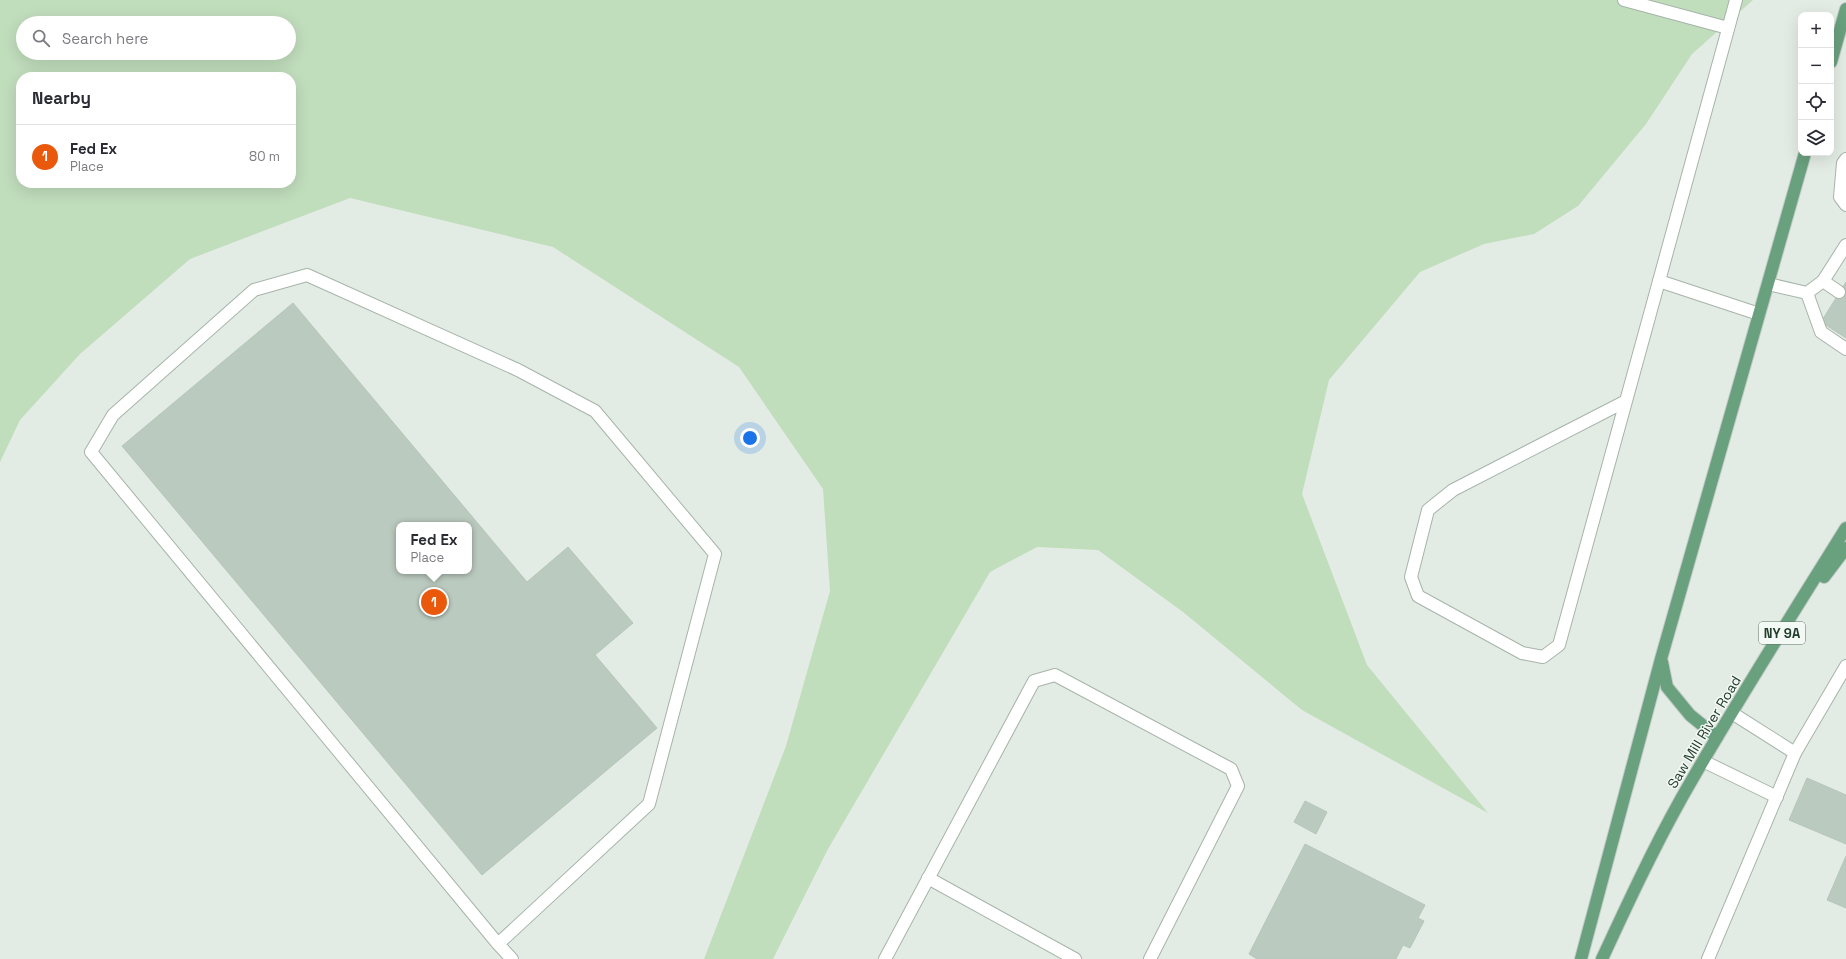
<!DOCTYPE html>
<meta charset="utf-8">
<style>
body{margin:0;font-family:"Space Grotesk",sans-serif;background:#f2f2f3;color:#2b2b33}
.controls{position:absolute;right:12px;top:12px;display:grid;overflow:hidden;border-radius:8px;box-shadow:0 4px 16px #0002}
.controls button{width:36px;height:36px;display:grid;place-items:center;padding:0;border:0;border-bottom:1px solid #e1e1e2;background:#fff;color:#2b2b33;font:20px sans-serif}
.you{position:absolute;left:750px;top:438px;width:14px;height:14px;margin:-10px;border:3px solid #fff;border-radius:50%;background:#1a73e8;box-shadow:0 0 0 6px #1a73e833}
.badge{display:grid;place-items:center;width:26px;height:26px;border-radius:50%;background:#ea580c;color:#fff;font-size:13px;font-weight:700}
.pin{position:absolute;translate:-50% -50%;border:2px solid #fff;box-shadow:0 1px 4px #0006}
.popup{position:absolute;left:396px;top:522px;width:76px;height:52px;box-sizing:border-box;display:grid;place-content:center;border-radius:8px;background:#fff;filter:drop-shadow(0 1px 3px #0005);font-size:13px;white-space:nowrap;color:#7c7c81}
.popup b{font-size:15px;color:#2b2b33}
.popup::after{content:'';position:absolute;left:50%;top:100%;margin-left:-8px;border:8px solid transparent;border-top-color:#fff}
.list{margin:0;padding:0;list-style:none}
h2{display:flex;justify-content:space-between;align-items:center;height:52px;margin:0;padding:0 16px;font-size:17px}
h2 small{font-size:13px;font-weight:400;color:#7c7c81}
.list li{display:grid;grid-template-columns:26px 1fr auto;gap:12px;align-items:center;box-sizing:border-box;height:64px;padding:0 16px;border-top:1px solid #e1e1e2}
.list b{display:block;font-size:15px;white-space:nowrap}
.list p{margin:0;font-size:13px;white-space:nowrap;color:#7c7c81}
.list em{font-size:13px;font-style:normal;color:#7c7c81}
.icon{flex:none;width:22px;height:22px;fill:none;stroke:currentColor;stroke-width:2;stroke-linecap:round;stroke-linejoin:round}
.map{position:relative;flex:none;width:1846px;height:959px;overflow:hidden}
.search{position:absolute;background:#fff;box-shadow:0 4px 16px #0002;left:16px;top:16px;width:280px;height:44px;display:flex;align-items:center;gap:10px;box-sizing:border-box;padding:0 14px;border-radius:22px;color:#7c7c81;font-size:15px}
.panel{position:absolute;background:#fff;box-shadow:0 4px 16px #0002;left:16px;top:72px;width:280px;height:116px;border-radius:16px}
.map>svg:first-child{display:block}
.green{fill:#c0ddbc;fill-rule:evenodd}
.building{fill:#bbcabf;stroke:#b5c6b9;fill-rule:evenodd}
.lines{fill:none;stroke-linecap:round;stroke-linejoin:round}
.minor-casing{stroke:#a6b4a9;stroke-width:14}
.major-casing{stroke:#c1c9c4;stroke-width:14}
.minor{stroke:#fff;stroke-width:12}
.major{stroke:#69a07d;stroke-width:12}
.labels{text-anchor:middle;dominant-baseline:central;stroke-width:3;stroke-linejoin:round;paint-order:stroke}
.shield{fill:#f3f9f4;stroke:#617568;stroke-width:1}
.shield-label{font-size:13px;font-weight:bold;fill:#233d2c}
.street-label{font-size:14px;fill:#233d2c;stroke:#f3f9f4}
</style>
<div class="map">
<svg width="1846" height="959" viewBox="0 0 1846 959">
<rect width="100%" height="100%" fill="#e3ece4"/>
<!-- green -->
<path class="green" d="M0 0H1753L1692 54 1646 124 1578 206 1534 234 1484 244 1420 272 1329 380 1302 494 1367 665 1488 813 1302 710 1183 612 1098 550 1037 547 990 572 828 849 773 959H704L786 746 830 591 823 489 739 367 553 247 350 198 190 259 80 354 20 420 0 462ZM23 23H289V53H23ZM21 77H291V183H21Z"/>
<!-- building -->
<g class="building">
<path d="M1846 282V338L1821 322Z"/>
<path d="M293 303 527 582 568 547 633 623 595 655 657 728 482 875 122 446ZM399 525H469V571H399Z"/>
<path d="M1807 778 1846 795V844L1789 820Z"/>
<path d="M1305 801 1327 812 1316 834 1294 822Z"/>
<path d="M1305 844 1425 905 1418 918 1424 921 1410 948 1403 945 1396 959H1257L1249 954Z"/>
<path d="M1846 856V908L1827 900Z"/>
</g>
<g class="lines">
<defs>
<g id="minor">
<path d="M1624 0 1728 28"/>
<path d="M1736 0 1659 281 1759 314"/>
<path d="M1846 159 1843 163 1840 197 1846 205"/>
<path d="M1823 281 1839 292"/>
<path d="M1768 284 1807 293 1823 281 1846 245"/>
<path d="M1807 293 1821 332 1846 349"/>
<path d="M1626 401 1453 490 1428 510 1411 577 1418 596 1522 653 1543 657 1559 645 1659 281"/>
<path d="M1732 713 1795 753"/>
<path d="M1703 761 1777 797"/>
<path d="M928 878 1075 959"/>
<path d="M498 944 649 804 715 554 595 411 518 370 307 275 254 290 113 415 91 452 498 944 512 959"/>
<path d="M885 959 1034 681 1055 675 1231 769 1238 786 1150 959"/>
<path d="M1708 959 1795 753 1846 666"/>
</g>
<g id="major">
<path d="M1831 62 1846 9"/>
<path d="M1824 577 1846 548"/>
<path d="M1662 662 1667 687 1690 715 1717 737"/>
<path d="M1581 959 1661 659 1805 153"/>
<path d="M1602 959C1627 905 1652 851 1681 799 1733 707 1790 618 1846 528"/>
</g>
</defs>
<!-- minor casing -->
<use href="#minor" class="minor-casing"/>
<!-- major casing -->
<use href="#major" class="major-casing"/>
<!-- minor -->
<use href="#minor" class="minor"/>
<!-- major -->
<use href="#major" class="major"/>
</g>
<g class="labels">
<!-- shield labels -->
<rect class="shield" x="1759" y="622" width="46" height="22" rx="3"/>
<g class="shield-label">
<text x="1782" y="633">NY 9A</text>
</g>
<!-- street labels -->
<g class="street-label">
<text transform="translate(1704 732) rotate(-59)">Saw Mill River Road</text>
</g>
</g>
</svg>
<div class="controls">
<button>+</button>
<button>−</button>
<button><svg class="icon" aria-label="locate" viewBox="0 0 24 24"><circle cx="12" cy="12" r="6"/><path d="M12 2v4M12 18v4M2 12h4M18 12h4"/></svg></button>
<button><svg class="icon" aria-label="layers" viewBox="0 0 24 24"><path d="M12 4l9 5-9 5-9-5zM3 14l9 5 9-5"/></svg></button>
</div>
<div class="you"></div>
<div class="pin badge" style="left:434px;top:602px">1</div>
<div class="popup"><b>Fed Ex</b>Place</div>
<div class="search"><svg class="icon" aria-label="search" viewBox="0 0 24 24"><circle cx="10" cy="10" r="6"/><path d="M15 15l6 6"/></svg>Search here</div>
<section class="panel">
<h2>Nearby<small></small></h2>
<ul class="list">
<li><span class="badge">1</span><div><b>Fed Ex</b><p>Place</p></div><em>80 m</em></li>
</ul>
</section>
</div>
